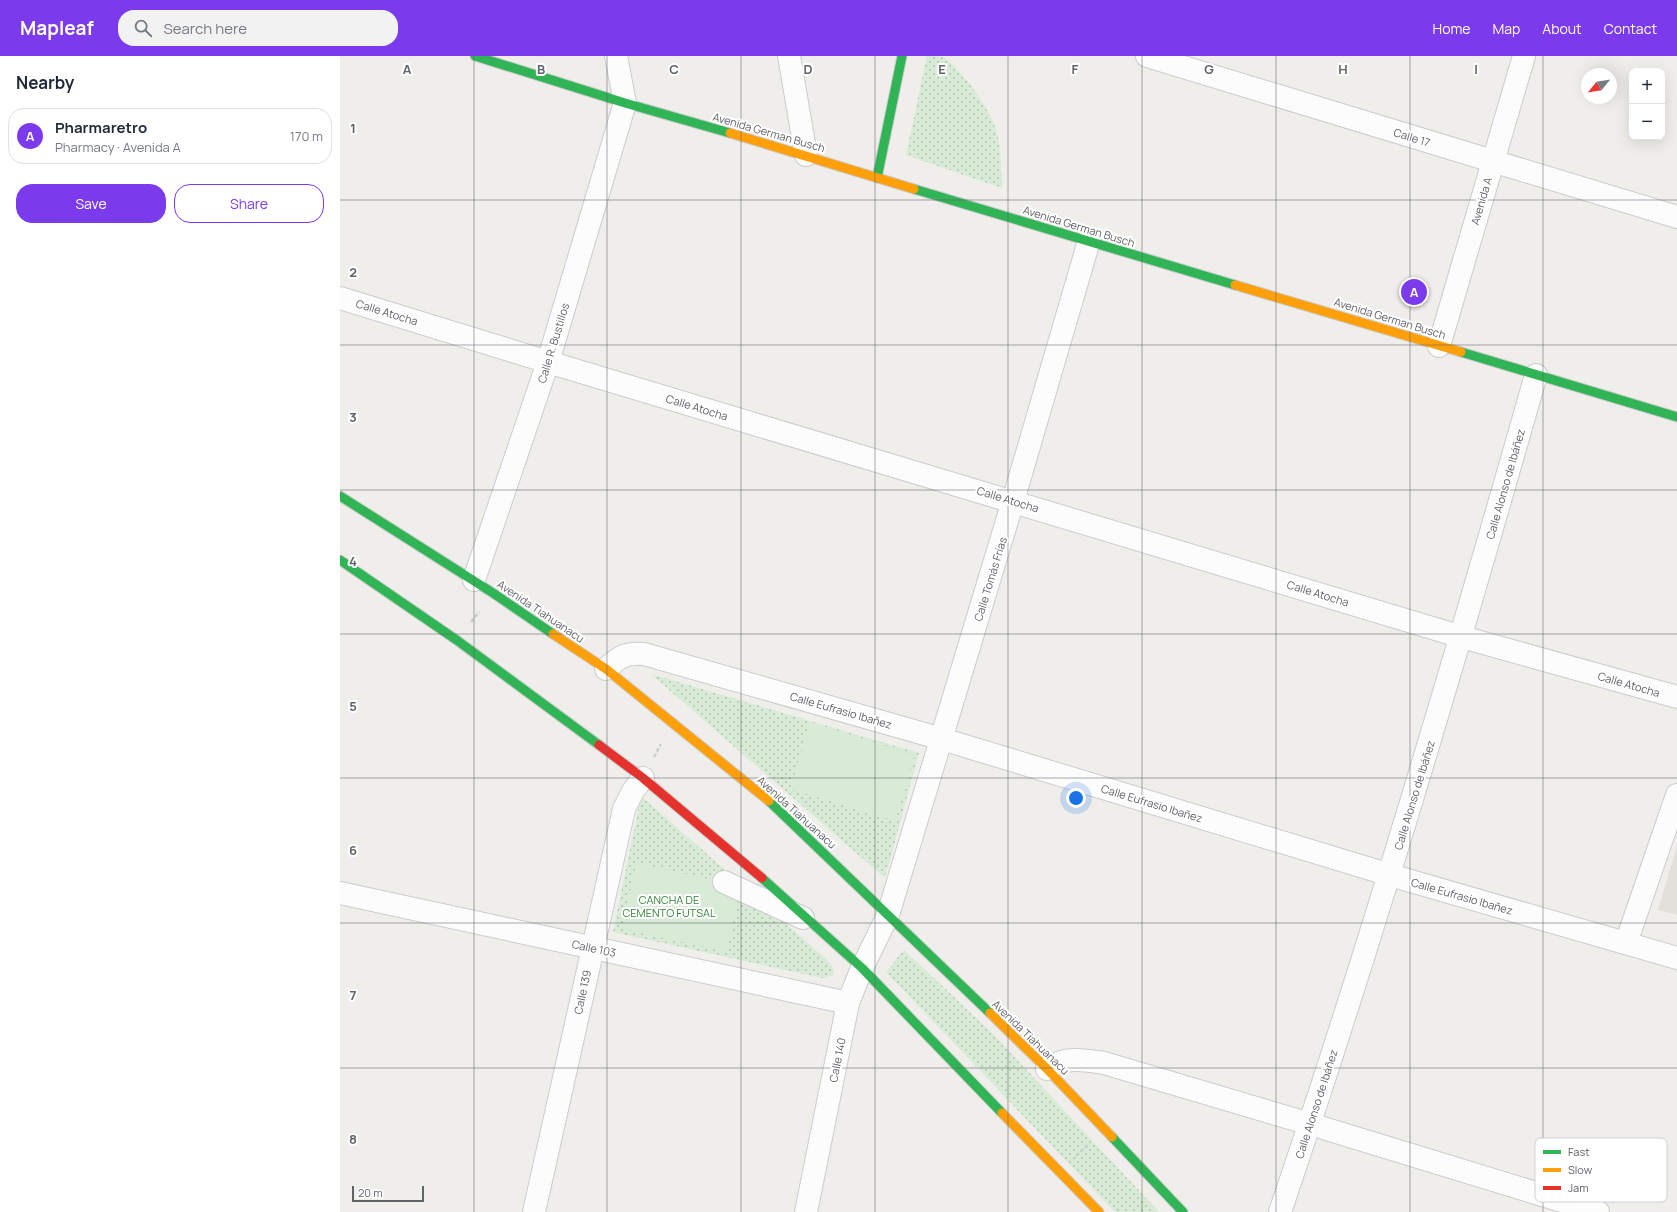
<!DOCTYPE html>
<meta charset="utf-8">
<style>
body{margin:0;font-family:Manrope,sans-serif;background:#f2f2f3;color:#1f2937}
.controls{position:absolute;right:12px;top:12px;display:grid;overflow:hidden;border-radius:8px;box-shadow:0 4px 16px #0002}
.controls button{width:36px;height:36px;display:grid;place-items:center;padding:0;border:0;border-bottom:1px solid #e0e1e3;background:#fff;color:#1f2937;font:20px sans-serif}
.compass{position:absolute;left:1241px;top:12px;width:36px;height:36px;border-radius:50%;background:#fff;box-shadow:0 4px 16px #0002;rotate:240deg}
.scale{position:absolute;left:12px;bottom:10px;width:72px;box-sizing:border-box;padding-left:4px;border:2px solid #5f6368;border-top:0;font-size:11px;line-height:14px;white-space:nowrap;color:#5f6368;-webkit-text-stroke:3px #fff;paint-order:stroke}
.you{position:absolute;left:736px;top:742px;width:14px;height:14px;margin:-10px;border:3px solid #fff;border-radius:50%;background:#1a73e8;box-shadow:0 0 0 6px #1a73e833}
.badge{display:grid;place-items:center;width:26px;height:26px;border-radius:50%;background:#7c3aed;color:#fff;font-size:13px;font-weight:700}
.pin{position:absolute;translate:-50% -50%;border:2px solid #fff;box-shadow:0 1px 4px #0006}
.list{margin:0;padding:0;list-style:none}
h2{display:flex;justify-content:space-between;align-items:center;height:52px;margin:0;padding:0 16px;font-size:17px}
h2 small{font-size:13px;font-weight:400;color:#747a83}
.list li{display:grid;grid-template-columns:26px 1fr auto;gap:12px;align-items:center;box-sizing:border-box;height:56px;margin:0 8px 8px;padding:0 8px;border:1px solid #e0e1e3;border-radius:16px}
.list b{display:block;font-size:15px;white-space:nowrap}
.list p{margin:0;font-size:13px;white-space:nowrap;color:#747a83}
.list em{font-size:13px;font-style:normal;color:#747a83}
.actions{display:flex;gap:8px;padding:12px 16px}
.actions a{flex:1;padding:9px 0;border:1px solid #7c3aed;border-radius:16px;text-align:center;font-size:14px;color:#7c3aed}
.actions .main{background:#7c3aed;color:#fff}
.icon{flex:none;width:22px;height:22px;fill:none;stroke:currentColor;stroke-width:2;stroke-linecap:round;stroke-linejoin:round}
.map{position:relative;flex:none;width:1337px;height:1156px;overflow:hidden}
header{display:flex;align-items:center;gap:24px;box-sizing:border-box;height:56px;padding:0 20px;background:#7c3aed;color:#fff}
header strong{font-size:19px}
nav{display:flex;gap:22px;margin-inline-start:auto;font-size:14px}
.search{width:280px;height:36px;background:#f2f2f3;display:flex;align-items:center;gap:10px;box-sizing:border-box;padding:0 14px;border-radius:16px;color:#747a83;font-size:15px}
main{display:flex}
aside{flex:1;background:#fff}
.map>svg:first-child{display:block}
.education{fill:#e2e0da}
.park{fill:url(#park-dots)}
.garden{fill:#d8ebd6}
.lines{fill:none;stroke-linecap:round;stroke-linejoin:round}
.street-casing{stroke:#cbcccc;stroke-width:24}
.fast-casing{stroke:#cacacb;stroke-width:11}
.slow-casing{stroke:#cacacb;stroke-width:11}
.jam-casing{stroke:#cacacb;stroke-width:11}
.path{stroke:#cacfcc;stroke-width:2.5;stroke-dasharray:4 2;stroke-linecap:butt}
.street{stroke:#fdfcfc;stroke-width:22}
.fast{stroke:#30b455;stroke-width:9}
.slow{stroke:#ff9f0a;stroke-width:9}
.jam{stroke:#e5322d;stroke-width:9}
.grid{fill:none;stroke:#5f6368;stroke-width:1;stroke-opacity:0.55}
.labels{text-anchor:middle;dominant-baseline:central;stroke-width:4;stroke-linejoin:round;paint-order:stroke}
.street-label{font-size:11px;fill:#5f6368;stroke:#fff}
.park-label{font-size:11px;fill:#348238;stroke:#fff}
.key{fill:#fff;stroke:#cfd0d2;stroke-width:1}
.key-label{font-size:11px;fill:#5f6368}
.grid-label{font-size:13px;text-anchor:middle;font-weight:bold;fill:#5f6368;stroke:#fff;stroke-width:4;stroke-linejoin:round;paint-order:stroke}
</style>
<header>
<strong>Mapleaf</strong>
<div class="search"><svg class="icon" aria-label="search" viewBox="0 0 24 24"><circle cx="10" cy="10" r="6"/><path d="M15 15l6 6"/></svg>Search here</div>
<nav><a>Home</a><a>Map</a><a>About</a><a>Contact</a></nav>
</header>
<main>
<aside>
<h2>Nearby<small></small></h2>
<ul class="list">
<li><span class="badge">A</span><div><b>Pharmaretro</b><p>Pharmacy · Avenida A</p></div><em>170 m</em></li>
</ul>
<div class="actions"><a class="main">Save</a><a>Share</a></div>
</aside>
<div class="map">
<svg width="1337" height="1156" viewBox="0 0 1337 1156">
<defs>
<pattern id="park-dots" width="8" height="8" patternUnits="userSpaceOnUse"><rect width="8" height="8" fill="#d8ebd6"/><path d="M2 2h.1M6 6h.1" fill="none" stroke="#b2c2b1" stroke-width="1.8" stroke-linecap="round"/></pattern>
</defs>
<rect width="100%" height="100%" fill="#efeeea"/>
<!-- education -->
<path class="education" d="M1337 790V859L1318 854Z"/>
<!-- park -->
<g class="park">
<path d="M587 0C592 0 598 0 602 1 618 8 646 49 653 66 662 86 661 110 662 132L566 99Z"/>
<path d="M311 618 579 697 545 822Z"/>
<path d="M301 740 486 903C491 908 495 912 493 919L482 922 273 876Z"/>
<path d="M564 894 653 978 819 1156H775L546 916Z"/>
</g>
<!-- garden -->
<g class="garden">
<path d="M470 666 575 699 555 765 450 733Z"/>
<path d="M296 807 401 830 387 896 282 873Z"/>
</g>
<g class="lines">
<defs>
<g id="street">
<path d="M449 0 466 99"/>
<path d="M807 0 1337 161"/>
<path d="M0 242 208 306 1122 581 1337 641"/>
<path d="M1099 290 1184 0"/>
<path d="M134 524 208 306 285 47 276 0"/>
<path d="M266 613C280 600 285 597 304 598L602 683 1050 819 1337 902"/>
<path d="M384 826 463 862"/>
<path d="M0 837 508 947"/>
<path d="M1286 887 1337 739"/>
<path d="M707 1013C725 1000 744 1004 764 1007L970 1068 1258 1156"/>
<path d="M194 1156 284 753 293 735 303 722"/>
<path d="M466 1156 508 947 522 912 548 859 673 445 749 185"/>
<path d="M940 1156C1034 879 1116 600 1196 319"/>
</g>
<g id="fast">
<path d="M135 0 285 47 390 77"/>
<path d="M537 122 562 0"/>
<path d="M574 133 895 229"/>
<path d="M1121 296 1337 361"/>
<path d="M0 440 153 537 213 578"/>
<path d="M0 504 118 585 259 689"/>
<path d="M429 745 650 957"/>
<path d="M422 822 522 912 662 1057"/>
<path d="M772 1081 843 1156"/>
</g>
<g id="slow">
<path d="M390 77 574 133"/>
<path d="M895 229 1121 296"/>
<path d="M213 578 266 613 429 745"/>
<path d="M650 957 707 1013 772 1081"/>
<path d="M662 1057 759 1156"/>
</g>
<path id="jam" d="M259 689 303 722 422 822"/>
</defs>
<!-- street casing -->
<use href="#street" class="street-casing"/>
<!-- fast casing -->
<use href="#fast" class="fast-casing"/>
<!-- slow casing -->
<use href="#slow" class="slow-casing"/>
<!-- jam casing -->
<use href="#jam" class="jam-casing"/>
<!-- path -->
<g class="path">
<path d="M131 566 139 556"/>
<path d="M314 701 321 688"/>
<path d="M736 1100 748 1089"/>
</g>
<!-- street -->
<use href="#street" class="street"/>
<!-- fast -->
<use href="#fast" class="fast"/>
<!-- slow -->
<use href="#slow" class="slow"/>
<!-- jam -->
<use href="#jam" class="jam"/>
</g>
<!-- grid -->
<path class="grid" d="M134 0V1156M267 0V1156M401 0V1156M535 0V1156M668 0V1156M802 0V1156M936 0V1156M1070 0V1156M1203 0V1156M0 144H1337M0 289H1337M0 434H1337M0 578H1337M0 722H1337M0 867H1337M0 1012H1337"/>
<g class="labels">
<!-- street labels -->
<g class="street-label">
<text transform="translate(429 76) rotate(16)">Avenida German Busch</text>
<text transform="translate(1072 81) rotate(17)">Calle 17</text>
<text transform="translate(1141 145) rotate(-74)">Avenida A</text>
<text transform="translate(739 170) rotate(17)">Avenida German Busch</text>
<text transform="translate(47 256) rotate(17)">Calle Atocha</text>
<text transform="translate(1050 262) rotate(17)">Avenida German Busch</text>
<text transform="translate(213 287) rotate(-73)">Calle R. Bustillos</text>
<text transform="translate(357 351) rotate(17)">Calle Atocha</text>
<text transform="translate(1165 428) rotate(-74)">Calle Alonso de Ibáñez</text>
<text transform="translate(668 443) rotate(17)">Calle Atocha</text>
<text transform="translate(650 523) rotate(-73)">Calle Tomás Frías</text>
<text transform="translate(978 537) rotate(17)">Calle Atocha</text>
<text transform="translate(201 555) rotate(34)">Avenida Tiahuanacu</text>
<text transform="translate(1289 628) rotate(16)">Calle Atocha</text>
<text transform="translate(501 654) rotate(16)">Calle Eufrasio Ibañez</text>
<text transform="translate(1074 739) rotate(-73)">Calle Alonso de Ibáñez</text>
<text transform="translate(812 747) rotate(17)">Calle Eufrasio Ibañez</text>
<text transform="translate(457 756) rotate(42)">Avenida Tiahuanacu</text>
<text transform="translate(1122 840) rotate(16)">Calle Eufrasio Ibañez</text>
<text transform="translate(254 892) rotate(12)">Calle 103</text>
<text transform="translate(242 936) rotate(-78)">Calle 139</text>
<text transform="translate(691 981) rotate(44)">Avenida Tiahuanacu</text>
<text transform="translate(497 1004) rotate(-79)">Calle 140</text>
<text transform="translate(976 1048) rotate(-72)">Calle Alonso de Ibáñez</text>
</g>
<!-- park labels -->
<g class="park-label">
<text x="329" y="843">CANCHA DE<tspan x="329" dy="13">CEMENTO FUTSAL</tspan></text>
</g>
</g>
<!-- legend -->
<rect x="1195" y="1082" width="132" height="64" rx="6" class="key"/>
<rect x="1203" y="1094" width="18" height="4" fill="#30b455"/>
<rect x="1203" y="1112" width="18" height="4" fill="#ff9f0a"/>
<rect x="1203" y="1130" width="18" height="4" fill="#e5322d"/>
<g class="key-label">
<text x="1228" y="1100">Fast</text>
<text x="1228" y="1118">Slow</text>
<text x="1228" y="1136">Jam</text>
</g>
<g class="grid-label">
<text x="67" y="18">A</text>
<text x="201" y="18">B</text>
<text x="334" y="18">C</text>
<text x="468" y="18">D</text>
<text x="602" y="18">E</text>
<text x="735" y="18">F</text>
<text x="869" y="18">G</text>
<text x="1003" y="18">H</text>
<text x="1136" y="18">I</text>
<text x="13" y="77">1</text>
<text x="13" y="221">2</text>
<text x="13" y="366">3</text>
<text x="13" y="510">4</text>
<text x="13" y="655">5</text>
<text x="13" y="799">6</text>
<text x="13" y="944">7</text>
<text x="13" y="1088">8</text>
</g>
</svg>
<div class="controls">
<button>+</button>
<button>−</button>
</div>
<svg class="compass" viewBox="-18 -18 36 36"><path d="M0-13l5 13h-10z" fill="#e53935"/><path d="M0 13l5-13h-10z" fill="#747a83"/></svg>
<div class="scale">20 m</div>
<div class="you"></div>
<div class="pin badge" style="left:1074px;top:236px">A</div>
</div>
</main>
